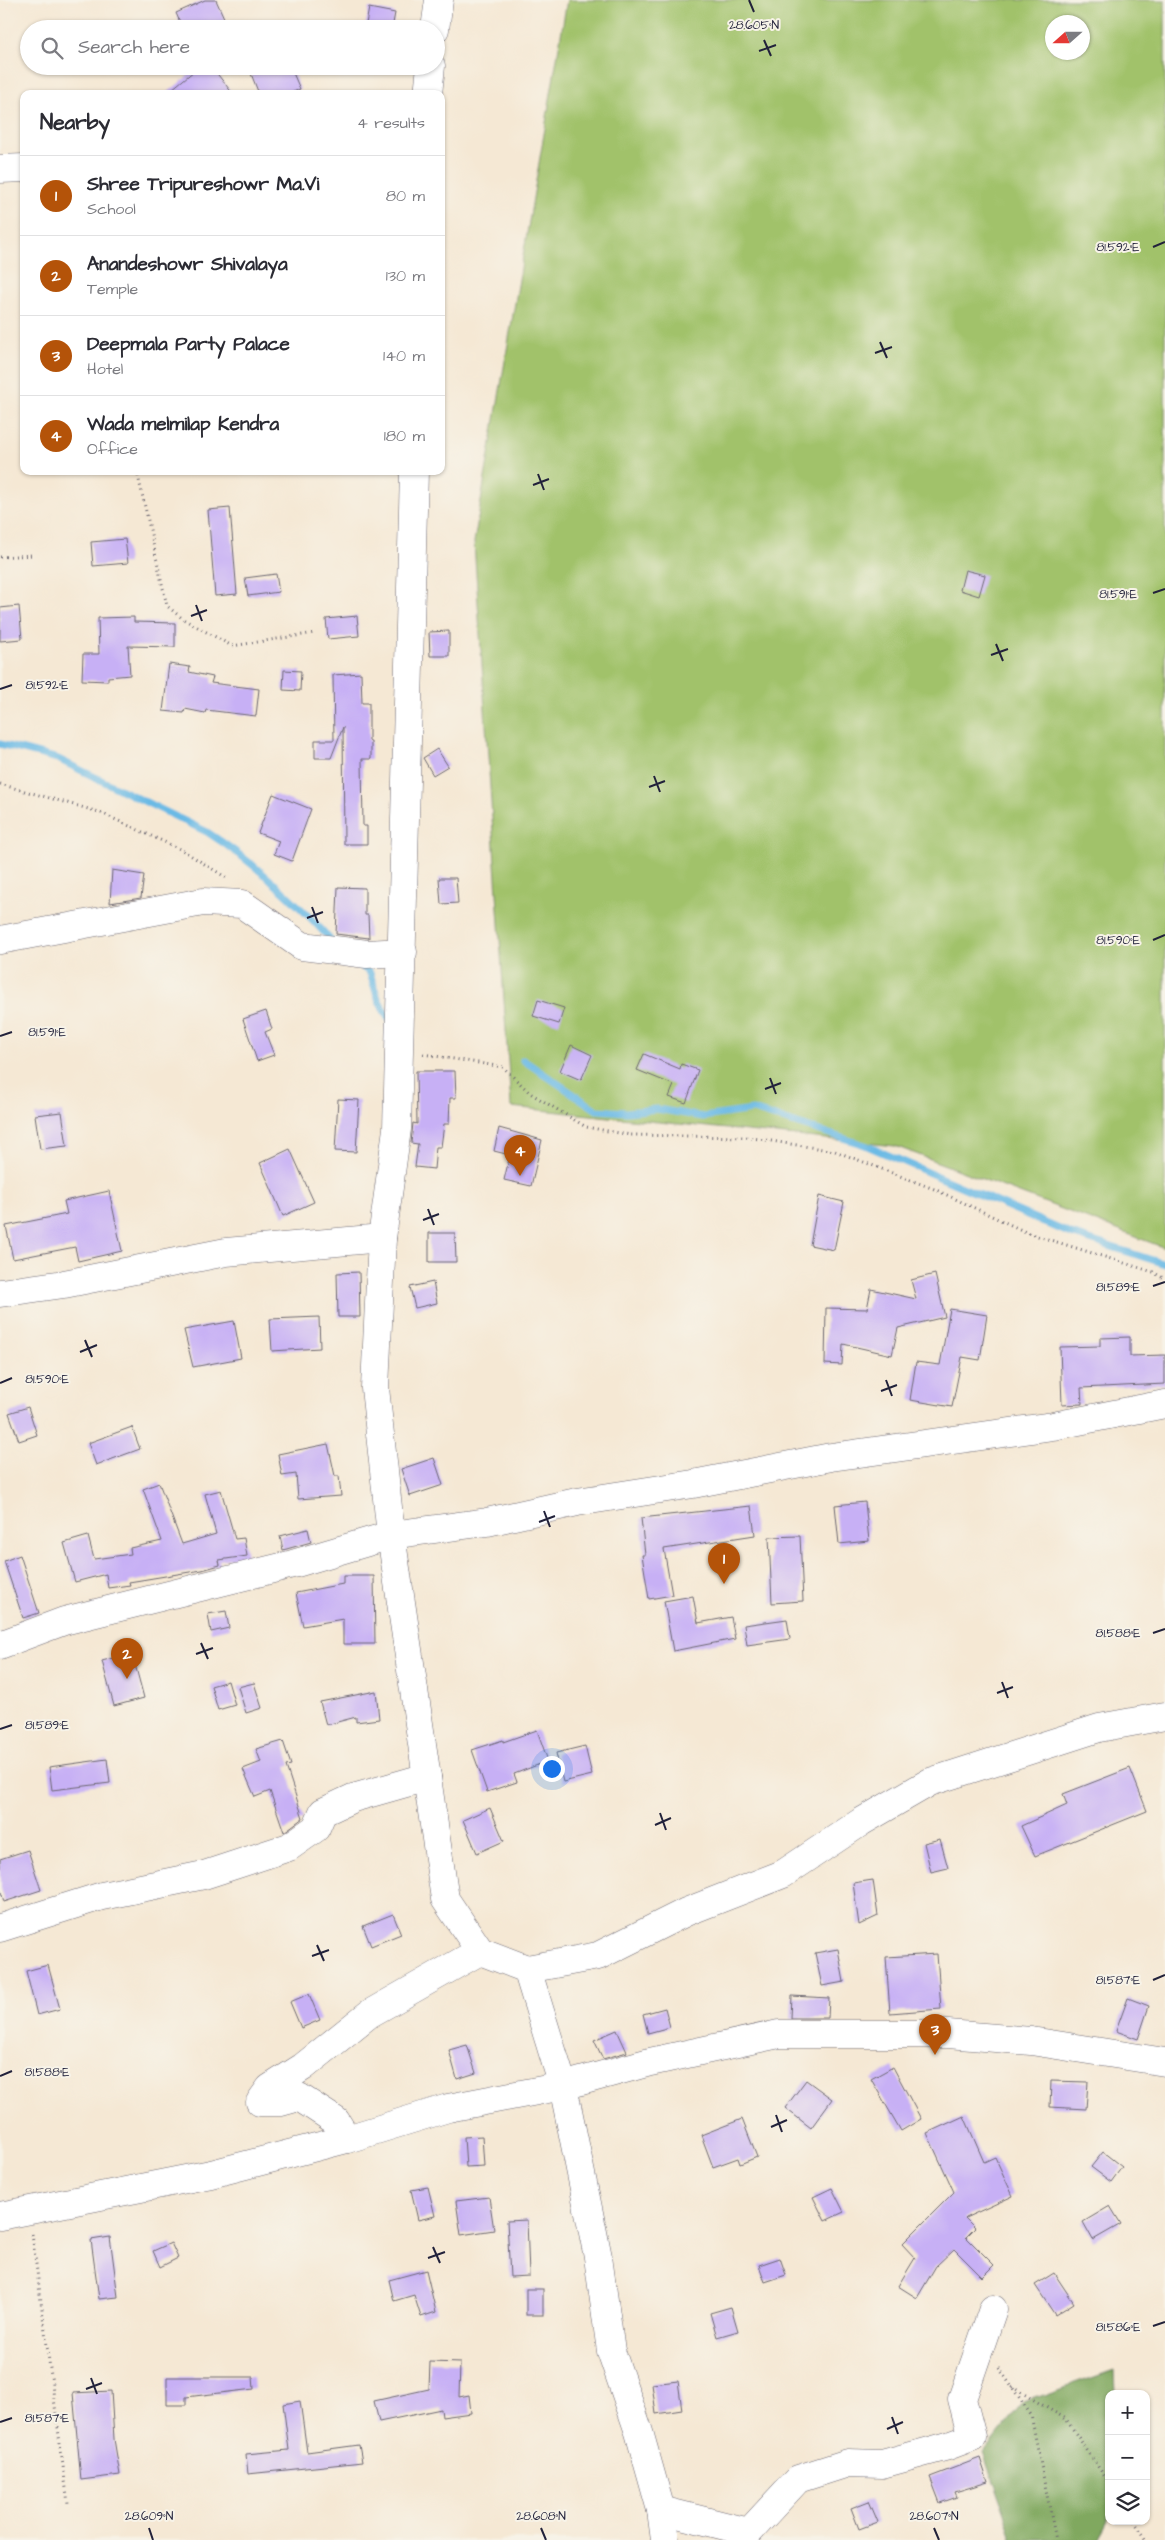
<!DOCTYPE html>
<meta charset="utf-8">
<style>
body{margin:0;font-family:"Architects Daughter",sans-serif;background:#f7f7f7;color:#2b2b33}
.controls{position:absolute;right:15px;bottom:15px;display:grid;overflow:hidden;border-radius:10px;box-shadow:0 1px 4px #0004}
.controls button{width:45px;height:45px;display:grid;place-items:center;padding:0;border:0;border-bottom:1px solid #e1e1e2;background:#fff;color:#2b2b33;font:25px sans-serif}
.compass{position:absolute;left:1045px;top:15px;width:45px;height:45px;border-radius:50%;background:#fff;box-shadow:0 1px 4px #0004;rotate:249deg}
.you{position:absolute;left:551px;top:1768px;width:18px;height:18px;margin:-12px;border:4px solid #fff;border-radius:50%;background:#1a73e8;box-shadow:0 0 0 8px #1a73e833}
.badge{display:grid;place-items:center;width:32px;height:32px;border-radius:50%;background:#b45309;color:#fff;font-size:16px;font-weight:700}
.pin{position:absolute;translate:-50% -41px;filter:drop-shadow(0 1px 2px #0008)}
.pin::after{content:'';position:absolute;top:26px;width:18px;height:15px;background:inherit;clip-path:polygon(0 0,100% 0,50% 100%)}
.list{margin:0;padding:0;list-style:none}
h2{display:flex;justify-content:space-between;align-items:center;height:65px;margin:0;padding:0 20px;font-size:21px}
h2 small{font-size:16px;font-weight:400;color:#7c7c81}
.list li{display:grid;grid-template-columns:32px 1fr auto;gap:15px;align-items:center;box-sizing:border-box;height:80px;padding:0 20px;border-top:1px solid #e1e1e2}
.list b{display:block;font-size:19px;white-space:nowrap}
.list p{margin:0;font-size:16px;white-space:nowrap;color:#7c7c81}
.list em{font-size:16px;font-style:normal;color:#7c7c81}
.icon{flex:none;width:28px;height:28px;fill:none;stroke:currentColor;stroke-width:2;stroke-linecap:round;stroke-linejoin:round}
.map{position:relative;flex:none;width:1165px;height:2540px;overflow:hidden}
.search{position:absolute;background:#fff;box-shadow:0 1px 4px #0004;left:20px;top:20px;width:425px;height:55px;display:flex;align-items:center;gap:12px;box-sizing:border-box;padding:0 18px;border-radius:28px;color:#7c7c81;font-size:19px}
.panel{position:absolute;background:#fff;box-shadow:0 1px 4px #0004;left:20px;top:90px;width:425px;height:385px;border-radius:10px}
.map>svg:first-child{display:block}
.green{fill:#a1c26b;stroke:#627253;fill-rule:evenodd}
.forest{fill:#80a85f;stroke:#51654d}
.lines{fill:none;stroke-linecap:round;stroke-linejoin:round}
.stream{stroke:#6abae5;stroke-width:7}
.building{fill:#c7b0f5}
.minor-casing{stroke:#6c6771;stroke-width:29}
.major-casing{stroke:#6c6771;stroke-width:29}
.path{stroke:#6c6771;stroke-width:3;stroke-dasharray:1 4;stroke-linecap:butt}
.minor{stroke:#fff;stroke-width:28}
.major{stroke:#fff;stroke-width:28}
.ticks{fill:none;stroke:#22223b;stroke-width:2}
.ticks-label{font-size:12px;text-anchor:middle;fill:#22223b;stroke:#f7f3e8;stroke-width:4;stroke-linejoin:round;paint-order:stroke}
</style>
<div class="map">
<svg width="1165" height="2540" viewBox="0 0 1165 2540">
<rect width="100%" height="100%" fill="#f7f3e8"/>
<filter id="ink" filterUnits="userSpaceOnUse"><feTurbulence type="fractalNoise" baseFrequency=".02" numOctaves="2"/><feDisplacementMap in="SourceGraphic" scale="10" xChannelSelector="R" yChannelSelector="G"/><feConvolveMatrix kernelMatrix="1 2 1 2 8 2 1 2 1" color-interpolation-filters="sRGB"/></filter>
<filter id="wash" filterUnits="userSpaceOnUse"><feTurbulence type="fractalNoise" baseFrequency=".0096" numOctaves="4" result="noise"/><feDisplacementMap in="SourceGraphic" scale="20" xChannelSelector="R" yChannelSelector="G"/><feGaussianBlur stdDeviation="1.12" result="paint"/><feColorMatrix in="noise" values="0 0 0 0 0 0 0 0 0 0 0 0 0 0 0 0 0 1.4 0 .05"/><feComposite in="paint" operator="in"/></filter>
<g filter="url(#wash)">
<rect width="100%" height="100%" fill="#f5e8d4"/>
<!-- green -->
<path class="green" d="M567 0H1165V1248L895 1146 511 1107 474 542ZM1052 22H1082V52H1052Z"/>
<!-- forest -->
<path class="forest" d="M1114 2370 1115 2394H1109V2520L1099 2540H1014L983 2453 1024 2402Z"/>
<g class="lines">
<!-- stream -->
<g class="stream">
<path d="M0 744 58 759 207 832C254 862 295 900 332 941"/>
<path d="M357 963 370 973 378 999 388 1018"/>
<path d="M523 1060 597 1110 626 1112 657 1109 703 1117 753 1110 865 1145 1071 1234 1165 1264"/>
</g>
</g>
<g id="blocks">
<!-- building -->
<g class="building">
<path d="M205 0H216L229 29H183L176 13Z"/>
<path d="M369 8 395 13 392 29H365Z"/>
<path d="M200 66H211L233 94H166Z"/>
<path d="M248 66H290L300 89 289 94H259Z"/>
<path d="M230 508 237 594 215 596 208 510Z"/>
<path d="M125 539 128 563 93 566 91 542Z"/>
<path d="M965 570 985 575 979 596 960 590Z"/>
<path d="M276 574 279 592 248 596 245 578Z"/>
<path d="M19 606 22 639 0 641V608Z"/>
<path d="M357 616 359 636 328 639 326 619Z"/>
<path d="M134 617V622L175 623V647L128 646 130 675 108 677V681L82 680 83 654H99L98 618Z"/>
<path d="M449 631V656H430L429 632Z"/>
<path d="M169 664 190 667 189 672 213 677 211 683 259 689 256 716 206 710 205 713 185 709 184 713 163 711Z"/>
<path d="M284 670 301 671 300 691 283 690Z"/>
<path d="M361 673 362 703H369V741H371V759H362L363 826H367V844H344L343 727 331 758H315V740H334L333 675Z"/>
<path d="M437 749 448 766 433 775 423 758Z"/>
<path d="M273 794 311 809 292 861 274 854 279 841 258 833Z"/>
<path d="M112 870 144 875 141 898 110 903Z"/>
<path d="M439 878H456L458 903 441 904Z"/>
<path d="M338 887 365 888V915H368L369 938 336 934Z"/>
<path d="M538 1000 564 1008 559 1024 533 1016Z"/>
<path d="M266 1011 272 1029 265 1032 274 1055 257 1061 243 1019Z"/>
<path d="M571 1045 592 1055 581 1080 560 1071Z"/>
<path d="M644 1054 680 1069 681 1064 698 1070 686 1103 669 1097 674 1085 637 1070Z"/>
<path d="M416 1071H455L456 1098H450L449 1124H444L441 1147H436L434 1169 415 1167 418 1144 411 1143 413 1123 417 1124Z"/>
<path d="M338 1099 359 1100 356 1152 335 1151Z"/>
<path d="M62 1112 67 1146 40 1149 35 1115Z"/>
<path d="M499 1128 542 1140 531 1186 504 1180 510 1155 494 1151Z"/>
<path d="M290 1149 314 1202 283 1216 260 1163Z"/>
<path d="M109 1191 122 1251 78 1261 75 1247 13 1259 6 1226 67 1214 64 1201Z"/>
<path d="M819 1196 844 1202 834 1250 810 1245Z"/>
<path d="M429 1233H455L456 1262H429Z"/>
<path d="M359 1272 360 1317H338L337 1273Z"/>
<path d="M935 1274 945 1317 898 1328 892 1355 843 1344 842 1365 825 1364 826 1308 867 1309 871 1289 916 1299 911 1280Z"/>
<path d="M433 1282 437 1303 415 1308 410 1287Z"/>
<path d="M950 1309 987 1315 980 1360 962 1357 952 1407 910 1400 916 1362 940 1365Z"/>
<path d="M319 1317 320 1348 272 1351 270 1319Z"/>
<path d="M234 1321 241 1358 193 1367 184 1330Z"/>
<path d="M1130 1337V1356L1165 1355V1384L1081 1388 1082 1404 1062 1405 1060 1347 1100 1346V1338Z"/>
<path d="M28 1407 37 1435 19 1441 9 1413Z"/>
<path d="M132 1427 140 1449 96 1465 88 1443Z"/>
<path d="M328 1444 335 1476H339L341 1496 298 1499 296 1474 282 1476 278 1454Z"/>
<path d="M434 1458 443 1485 410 1496 401 1469Z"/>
<path d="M159 1483 182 1544 216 1534 205 1494 221 1490 235 1539 244 1538 247 1556 219 1560 220 1565 202 1570 129 1582 130 1585 108 1588 106 1574 75 1582 64 1543 88 1536 94 1559 131 1554 130 1548 162 1541 143 1489Z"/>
<path d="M865 1502 869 1541 839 1544 835 1505Z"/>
<path d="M751 1506 755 1535 664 1549 672 1595 649 1599 642 1555H645L641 1518Z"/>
<path d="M308 1529 311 1542 283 1550 280 1536Z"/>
<path d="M800 1536 803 1601 772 1603 769 1537Z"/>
<path d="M20 1555 39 1613 23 1618 4 1561Z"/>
<path d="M343 1576H374L375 1644H343V1619L303 1626 296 1593 343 1584Z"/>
<path d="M693 1596 698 1623 731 1617 735 1639 673 1651 664 1601Z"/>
<path d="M226 1611 229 1628 211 1632 208 1614Z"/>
<path d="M787 1619 790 1639 747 1645 744 1625Z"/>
<path d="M132 1653 144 1698 114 1706 102 1661Z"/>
<path d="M228 1681 235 1705 218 1710 211 1686Z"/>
<path d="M254 1683 262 1708 246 1713 238 1687Z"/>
<path d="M376 1691 379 1719 356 1722V1717L326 1725 320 1702Z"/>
<path d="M537 1730 548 1761 514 1774 517 1782 487 1792 472 1750 503 1740V1742Z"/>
<path d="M283 1741 291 1765 286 1766 303 1818 284 1832 270 1791 255 1797 243 1769 261 1762 256 1749Z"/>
<path d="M585 1746 592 1775 563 1782 556 1753Z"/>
<path d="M107 1759 110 1783 52 1790 49 1767Z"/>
<path d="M1130 1768 1147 1811 1035 1856 1021 1826 1067 1805 1063 1794Z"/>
<path d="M490 1808 504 1841 477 1853 463 1820Z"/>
<path d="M940 1839 948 1868 931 1872 924 1843Z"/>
<path d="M28 1850 41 1890 4 1902 0 1888V1859Z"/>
<path d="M873 1880 878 1916 859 1925 853 1883Z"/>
<path d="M393 1914 401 1934 371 1946 363 1926Z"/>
<path d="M838 1949 844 1982 822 1986 815 1953Z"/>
<path d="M937 1954 941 2009 890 2013 886 1957Z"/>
<path d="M48 1965 60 2009 37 2015 26 1971Z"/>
<path d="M309 1994 320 2020 301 2028 290 2002Z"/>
<path d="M792 1996 829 1998 828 2018H791Z"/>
<path d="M1128 1998 1149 2006 1138 2039 1116 2031Z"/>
<path d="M665 2008 670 2027 648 2033 643 2014Z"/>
<path d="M617 2030 627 2052 603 2059 594 2040Z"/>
<path d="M467 2045 476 2073 457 2079 449 2050Z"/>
<path d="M893 2067 921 2119 901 2131 871 2079Z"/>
<path d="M806 2080 832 2099 811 2128 785 2108Z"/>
<path d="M1051 2081 1088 2082 1086 2109 1050 2107Z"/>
<path d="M964 2116 984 2162 995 2157 1013 2196 965 2218 975 2228 966 2237 994 2265 982 2277 954 2249 936 2266 917 2298 898 2286 915 2258 902 2244 954 2192 927 2133Z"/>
<path d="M742 2119 757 2157 740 2164 738 2158 713 2167 701 2135Z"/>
<path d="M482 2136 484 2166 466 2167 464 2137Z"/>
<path d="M1103 2152 1122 2167 1111 2182 1091 2167Z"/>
<path d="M428 2187 435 2216 418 2220 411 2190Z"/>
<path d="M832 2188 844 2212 825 2221 813 2197Z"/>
<path d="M489 2197 494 2230 461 2235 456 2201Z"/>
<path d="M1110 2206 1121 2224 1093 2240 1083 2222Z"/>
<path d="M527 2220 529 2276 510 2277 507 2221Z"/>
<path d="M110 2237 118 2297 99 2299 91 2240Z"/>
<path d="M171 2243 178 2258 160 2267 153 2251Z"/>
<path d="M780 2258 786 2275 765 2282 759 2265Z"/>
<path d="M426 2270 436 2312 421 2317 414 2295 394 2301 389 2280Z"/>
<path d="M1054 2273 1074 2303 1055 2315 1035 2285Z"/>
<rect x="526" y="2289" width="17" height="26"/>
<path d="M731 2307 738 2331 717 2337 710 2313Z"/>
<path d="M430 2362 460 2363 459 2397 469 2395 471 2413 442 2417 441 2409 379 2422 374 2401 429 2389Z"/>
<path d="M167 2377H253L254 2389 186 2397V2405H167Z"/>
<path d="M678 2381 682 2410 656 2414 652 2384Z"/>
<path d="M111 2391 114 2439 120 2475 81 2480 73 2393Z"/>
<path d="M300 2401 307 2452 359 2445 362 2462 248 2474 246 2454 289 2450 283 2404Z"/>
<path d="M980 2458 988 2482 955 2492 957 2497 940 2503 930 2477Z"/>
<path d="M869 2501 878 2522 859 2529 851 2508Z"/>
</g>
</g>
</g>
<g filter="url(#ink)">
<use href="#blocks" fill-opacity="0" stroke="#6c6771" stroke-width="1"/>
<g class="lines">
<defs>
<g id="minor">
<path d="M0 169 24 168"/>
<path d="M0 940 203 902 242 904 302 946 367 954 403 952"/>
<path d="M0 1293 64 1284 226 1252 382 1238"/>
<path d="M0 1645 64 1621 293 1564 391 1535 487 1522 577 1502 693 1484 831 1457 1053 1426 1165 1404"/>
<path d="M0 1928 102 1896 204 1875 289 1847 316 1828 323 1812 353 1798 427 1777"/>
<path d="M527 1969 598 1956 686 1912 783 1874 861 1822 930 1782 1099 1728 1165 1716"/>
<path d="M347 2139 336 2121 299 2097 281 2102H260L270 2088 303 2067 369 2014 480 1951"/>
<path d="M0 2216 211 2174 347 2139 448 2108 563 2086 650 2062 779 2034H948L1031 2041 1165 2062"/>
<path d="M661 2510 749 2532 798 2479 848 2463 882 2464 948 2446 972 2437 962 2399 993 2309"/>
</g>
<g id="major">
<path d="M435 29 439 0"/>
<path d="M428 94 431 66"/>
<path d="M414 471 397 1129 382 1238 375 1388 391 1535 445 1899 480 1951 527 1969 563 2086 598 2257 611 2351 639 2432 661 2510 665 2540"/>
</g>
</defs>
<!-- minor casing -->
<use href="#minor" class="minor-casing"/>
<!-- major casing -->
<use href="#major" class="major-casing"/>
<!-- path -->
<g class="path">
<path d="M137 471 167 606 183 619 232 646 315 633"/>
<path d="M0 557 32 555"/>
<path d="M0 784 99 812 182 850 227 878"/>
<path d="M423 1054 503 1067 530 1093 586 1127 630 1135 746 1137 835 1151 934 1189 1028 1233 1153 1272 1165 1279"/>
<path d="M32 2234 68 2503"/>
<path d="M999 2368 1031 2415 1056 2540"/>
<path d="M1012 2387 1066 2419 1109 2483"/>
<path d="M1134 2521 1147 2540"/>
</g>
<!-- minor -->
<use href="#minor" class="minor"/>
<!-- major -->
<use href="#major" class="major"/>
</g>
</g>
<!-- ticks -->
<path class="ticks" d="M749 0 754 12M764 40 771 56M759 51 776 45M1153 247 1165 242M880 342 887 358M875 353 892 347M538 474 544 490M533 485 549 479M1153 593 1165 589M196 605 202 621M191 616 207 610M996 644 1003 661M991 655 1008 649M0 689 12 685M654 776 660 792M649 787 665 781M312 907 318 923M307 918 323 912M1153 940 1165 935M0 1036 12 1032M770 1078 776 1094M765 1089 781 1083M428 1209 434 1225M423 1220 439 1214M1153 1286 1165 1282M85 1340 92 1357M80 1352 97 1345M886 1380 892 1396M0 1383 12 1378M881 1391 897 1385M544 1511 550 1527M539 1522 555 1516M1153 1633 1165 1629M201 1643 208 1659M196 1654 213 1648M1002 1682 1008 1698M997 1693 1013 1687M0 1729 12 1725M660 1813 666 1830M655 1825 671 1818M317 1945 324 1961M312 1956 329 1950M1153 1980 1165 1975M0 2076 12 2071M776 2115 782 2132M771 2127 787 2120M433 2247 440 2263M428 2258 445 2252M1153 2326 1165 2322M91 2378 97 2394M86 2389 102 2383M892 2417 898 2434M0 2422 12 2418M887 2429 903 2422M149 2528 153 2540M541 2528 546 2540M934 2528 939 2540"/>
<g class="ticks-label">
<text x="754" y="29">28.605°N</text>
<text x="1118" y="251">81.592°E</text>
<text x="1118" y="598">81.591°E</text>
<text x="47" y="689">81.592°E</text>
<text x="1118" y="944">81.590°E</text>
<text x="47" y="1036">81.591°E</text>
<text x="1118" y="1291">81.589°E</text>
<text x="47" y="1383">81.590°E</text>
<text x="1118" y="1637">81.588°E</text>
<text x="47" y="1729">81.589°E</text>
<text x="1118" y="1984">81.587°E</text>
<text x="47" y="2076">81.588°E</text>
<text x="1118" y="2331">81.586°E</text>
<text x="47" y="2422">81.587°E</text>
<text x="149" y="2520">28.609°N</text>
<text x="541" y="2520">28.608°N</text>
<text x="934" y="2520">28.607°N</text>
</g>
</svg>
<div class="controls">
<button>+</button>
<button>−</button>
<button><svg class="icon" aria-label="layers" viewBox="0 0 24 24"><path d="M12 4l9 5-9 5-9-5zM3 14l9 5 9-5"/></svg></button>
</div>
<svg class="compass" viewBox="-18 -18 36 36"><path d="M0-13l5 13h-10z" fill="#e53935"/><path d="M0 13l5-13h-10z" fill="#7c7c81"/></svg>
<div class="you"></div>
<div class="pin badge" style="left:724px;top:1584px">1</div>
<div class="pin badge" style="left:127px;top:1679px">2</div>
<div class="pin badge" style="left:935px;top:2055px">3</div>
<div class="pin badge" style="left:520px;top:1176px">4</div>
<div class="search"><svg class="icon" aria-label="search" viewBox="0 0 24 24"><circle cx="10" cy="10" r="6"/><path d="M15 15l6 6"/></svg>Search here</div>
<section class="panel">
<h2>Nearby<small>4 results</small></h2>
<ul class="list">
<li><span class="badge">1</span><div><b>Shree Tripureshowr Ma.Vi</b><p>School</p></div><em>80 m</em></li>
<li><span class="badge">2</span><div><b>Anandeshowr Shivalaya</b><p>Temple</p></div><em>130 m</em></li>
<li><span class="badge">3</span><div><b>Deepmala Party Palace</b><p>Hotel</p></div><em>140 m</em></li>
<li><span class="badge">4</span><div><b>Wada melmilap Kendra</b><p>Office</p></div><em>180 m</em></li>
</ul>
</section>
</div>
